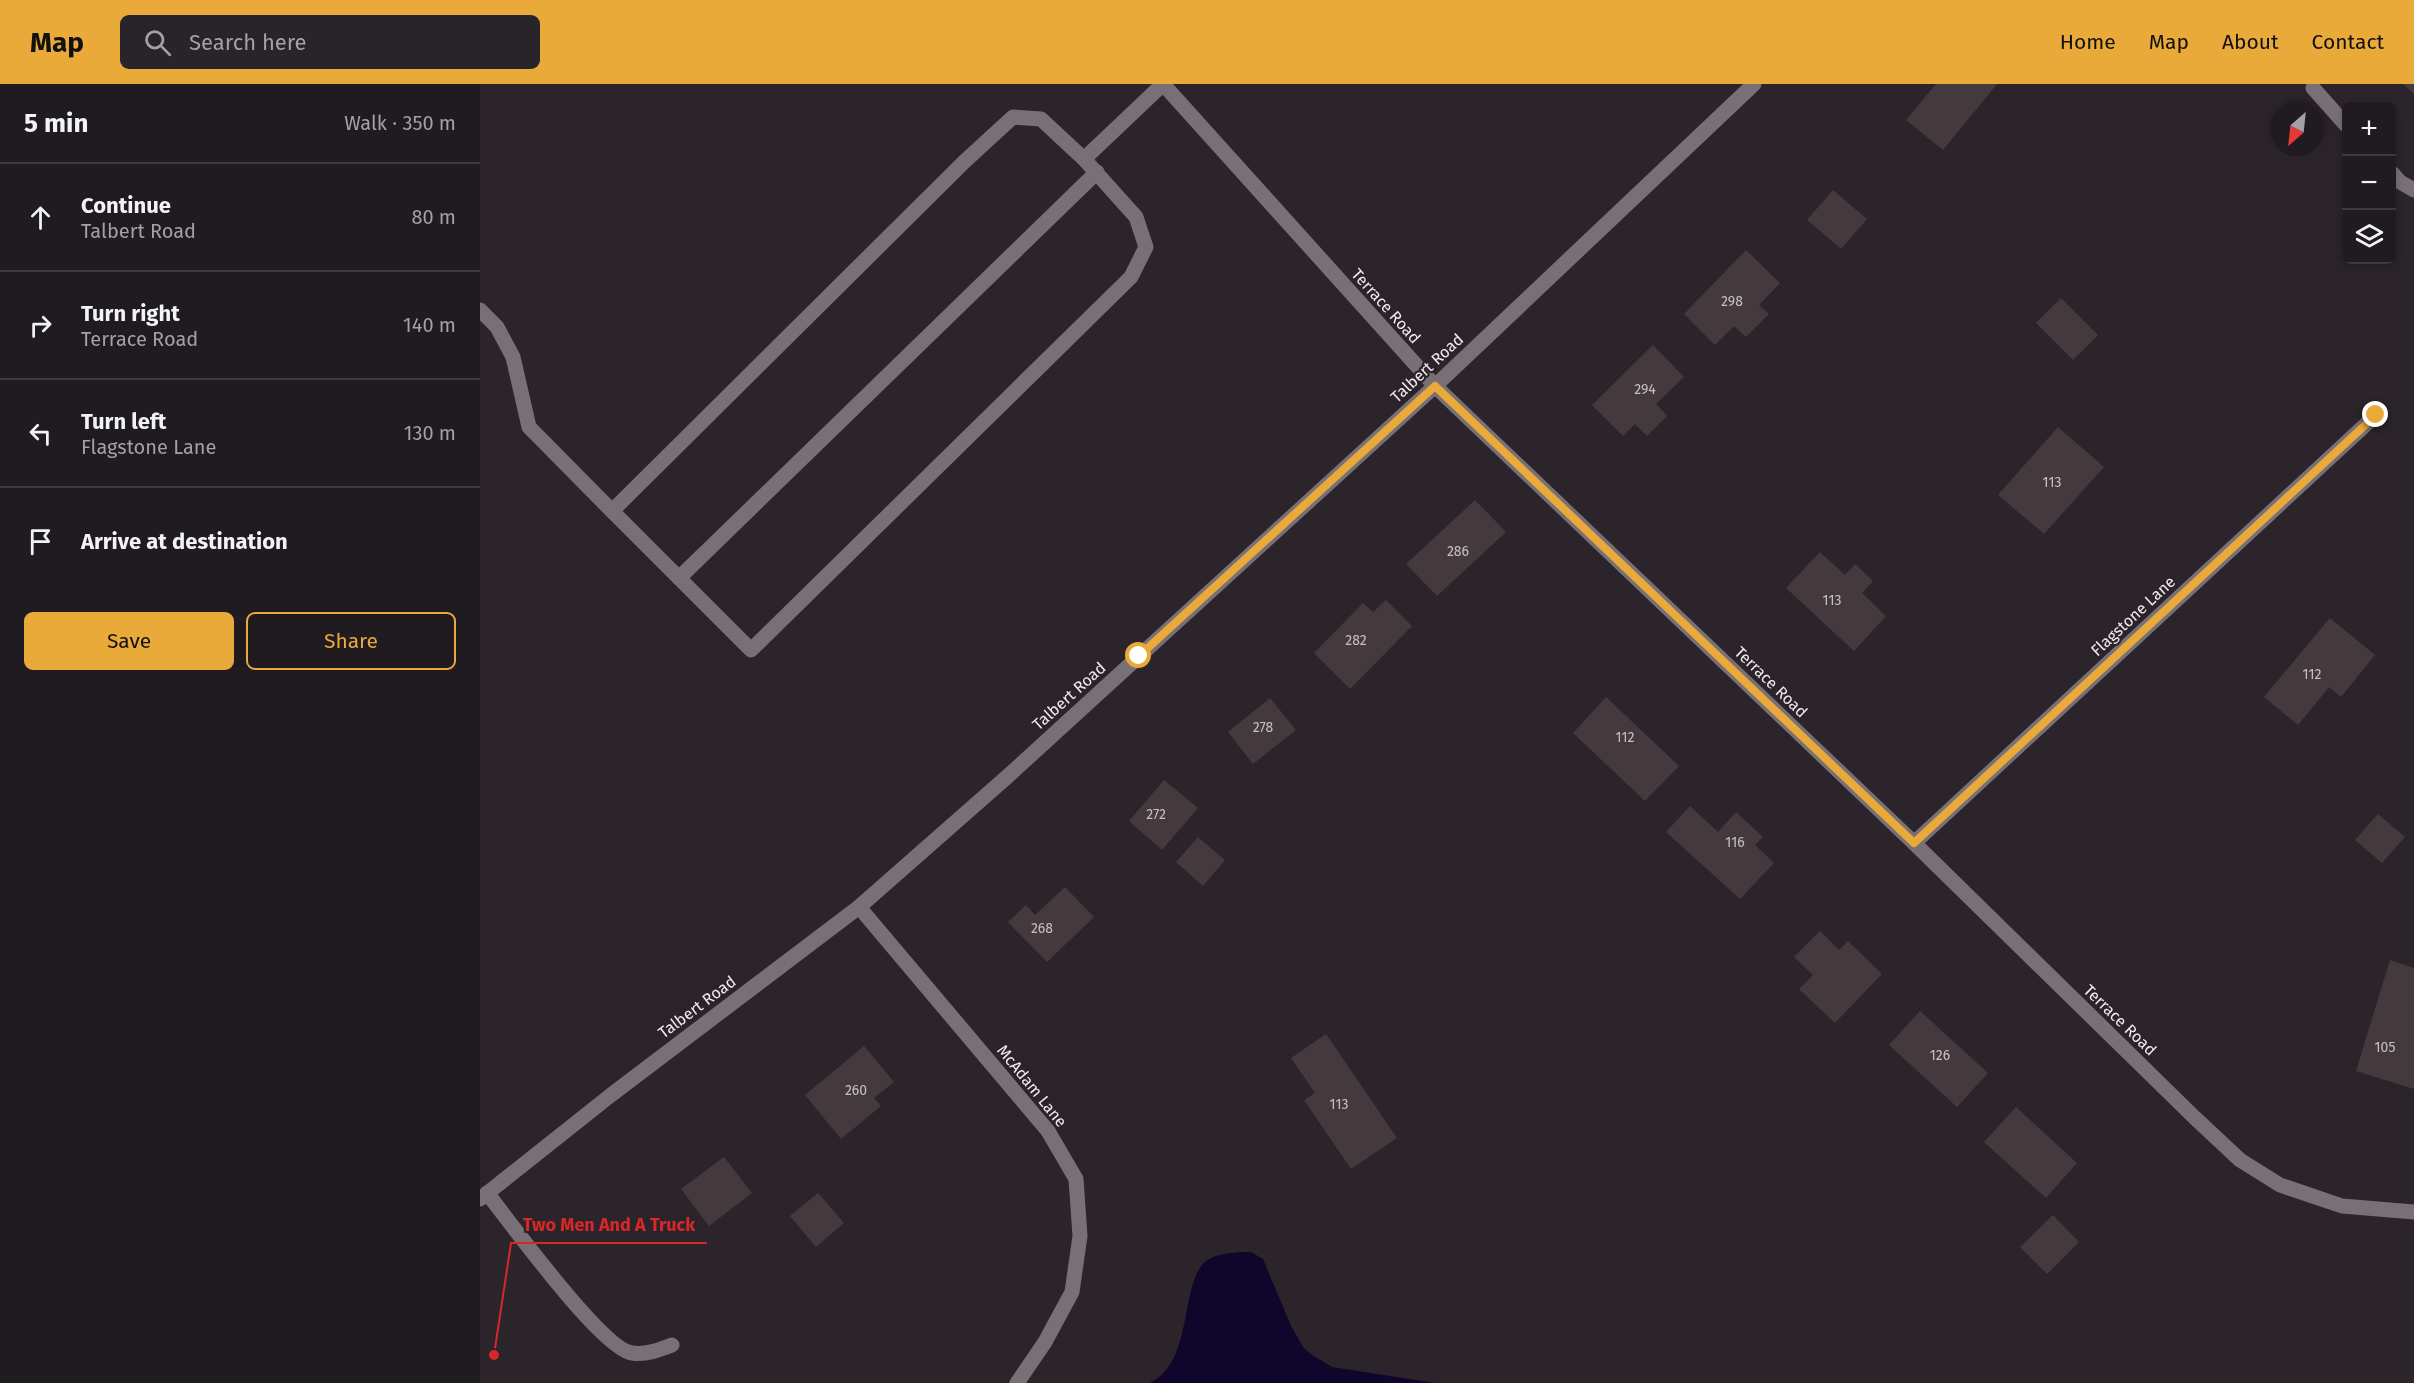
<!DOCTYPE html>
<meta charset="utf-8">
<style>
body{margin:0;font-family:"Fira Sans",sans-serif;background:#282429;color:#f1f3f6}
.controls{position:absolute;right:18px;top:18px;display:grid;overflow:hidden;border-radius:9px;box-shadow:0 3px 9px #0003}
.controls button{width:54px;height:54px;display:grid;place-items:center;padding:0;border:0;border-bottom:2px solid #3d393e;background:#201b20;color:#f1f3f6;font:30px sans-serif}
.compass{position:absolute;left:1790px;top:18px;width:54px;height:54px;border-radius:50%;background:#201b20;box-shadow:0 3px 9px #0003;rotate:207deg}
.stop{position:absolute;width:18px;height:18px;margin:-14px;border:4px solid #eaaa39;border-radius:50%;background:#fff}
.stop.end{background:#eaaa39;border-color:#fff;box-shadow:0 2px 6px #0008}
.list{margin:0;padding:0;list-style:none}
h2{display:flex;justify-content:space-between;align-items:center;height:78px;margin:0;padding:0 24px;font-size:26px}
h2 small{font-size:20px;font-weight:400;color:#a2a1a5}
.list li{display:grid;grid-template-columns:39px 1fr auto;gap:18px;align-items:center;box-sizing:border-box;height:108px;padding:0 24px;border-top:2px solid #3d393e}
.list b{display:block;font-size:22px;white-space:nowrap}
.list p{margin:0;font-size:20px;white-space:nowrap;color:#a2a1a5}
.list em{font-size:20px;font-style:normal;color:#a2a1a5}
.actions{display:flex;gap:12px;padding:18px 24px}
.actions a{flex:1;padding:14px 0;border:2px solid #eaaa39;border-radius:9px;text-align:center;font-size:21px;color:#eaaa39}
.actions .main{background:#eaaa39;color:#111}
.icon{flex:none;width:33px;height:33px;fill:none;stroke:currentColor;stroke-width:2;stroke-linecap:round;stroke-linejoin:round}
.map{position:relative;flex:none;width:1934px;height:1299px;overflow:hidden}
header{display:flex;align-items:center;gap:36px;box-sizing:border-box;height:84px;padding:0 30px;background:#eaaa39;color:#111}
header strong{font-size:28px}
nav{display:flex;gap:33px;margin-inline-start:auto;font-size:21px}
.search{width:420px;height:54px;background:#282429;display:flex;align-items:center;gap:15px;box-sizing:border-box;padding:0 21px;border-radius:9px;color:#a2a1a5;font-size:22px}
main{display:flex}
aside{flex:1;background:#201b20}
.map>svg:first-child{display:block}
.water{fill:#10052b}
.building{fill:#443a3e}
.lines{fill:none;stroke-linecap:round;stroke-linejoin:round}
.minor{stroke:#797077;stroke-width:15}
.route{stroke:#eaaa39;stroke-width:8}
.labels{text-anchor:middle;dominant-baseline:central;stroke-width:4.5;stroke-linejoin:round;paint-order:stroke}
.number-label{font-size:14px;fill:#c5bfc3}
.street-label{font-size:16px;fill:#f0ebef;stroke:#2b242a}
.leader{fill:none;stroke:#d62828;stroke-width:2}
.callout-dot{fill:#d62828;stroke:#2b242a;stroke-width:2}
.callout-label{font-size:18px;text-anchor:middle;font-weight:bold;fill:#d62828;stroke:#2b242a;stroke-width:4.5;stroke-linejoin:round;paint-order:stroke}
</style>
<header>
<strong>Map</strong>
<div class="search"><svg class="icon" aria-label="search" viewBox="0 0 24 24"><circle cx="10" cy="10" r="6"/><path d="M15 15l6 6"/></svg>Search here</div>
<nav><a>Home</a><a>Map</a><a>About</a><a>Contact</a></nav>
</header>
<main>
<aside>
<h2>5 min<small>Walk · 350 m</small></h2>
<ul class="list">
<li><svg class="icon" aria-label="ahead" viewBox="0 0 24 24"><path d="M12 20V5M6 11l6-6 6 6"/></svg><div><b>Continue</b><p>Talbert Road</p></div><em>80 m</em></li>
<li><svg class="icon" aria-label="right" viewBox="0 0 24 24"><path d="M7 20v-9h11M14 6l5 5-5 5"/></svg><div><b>Turn right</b><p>Terrace Road</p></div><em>140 m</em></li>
<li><svg class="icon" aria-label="left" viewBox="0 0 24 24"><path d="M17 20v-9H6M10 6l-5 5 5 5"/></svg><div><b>Turn left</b><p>Flagstone Lane</p></div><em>130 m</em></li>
<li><svg class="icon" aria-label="arrive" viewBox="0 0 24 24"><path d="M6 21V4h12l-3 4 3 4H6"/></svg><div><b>Arrive at destination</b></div></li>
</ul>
<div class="actions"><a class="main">Save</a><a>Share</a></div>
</aside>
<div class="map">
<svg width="1934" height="1299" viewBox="0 0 1934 1299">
<rect width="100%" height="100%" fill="#2b242a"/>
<!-- water -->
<path class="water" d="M761 1168H771L783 1175 811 1242 823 1263 832 1271 852 1283 955 1299H670C716 1277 698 1193 729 1175 738 1170 751 1169 761 1168Z"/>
<!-- building -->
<g class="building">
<path d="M1456 0H1517L1463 66 1426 36Z"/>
<path d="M1923 0H1934V10Z"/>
<path d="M1353 106 1387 135 1361 165 1327 136Z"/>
<path d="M1266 166 1300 199 1279 221 1289 230 1266 253 1254 242 1235 261 1204 230Z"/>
<path d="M1581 214 1618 251 1593 276 1556 239Z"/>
<path d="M1173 261 1204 293 1176 320 1187 332 1167 352 1155 340 1143 352 1112 321Z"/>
<path d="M1578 343 1624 383 1564 450 1518 411Z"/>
<path d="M995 416 1026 448 957 512 926 480Z"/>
<path d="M1340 468 1365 491 1375 480 1393 497 1382 509 1406 532 1374 567 1306 504Z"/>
<path d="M906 516 932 542 870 605 834 569 883 519 893 528Z"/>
<path d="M1850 534 1895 571 1861 613 1849 603 1818 641 1784 613Z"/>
<path d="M1126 613 1199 682 1165 717 1093 649Z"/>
<path d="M790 614 816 646 773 680 748 648Z"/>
<path d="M684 696 718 724 682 766 649 737Z"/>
<path d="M1210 722 1238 748 1256 728 1283 753 1275 761 1294 779 1260 815 1186 748Z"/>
<path d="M1898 730 1925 753 1902 779 1875 756Z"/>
<path d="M718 753 745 776 723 802 696 778Z"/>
<path d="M585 803 614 833 567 878 528 838 546 821 555 831Z"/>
<path d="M1340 847 1359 866 1368 857 1402 890 1355 939 1319 905 1333 891 1314 873Z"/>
<path d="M1910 876 1934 884V1005L1876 987Z"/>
<path d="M1440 927 1508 989 1477 1023 1409 961Z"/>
<path d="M846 950 917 1054 871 1085 824 1016 835 1009 811 974Z"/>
<path d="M384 962 414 998 394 1014 401 1022 361 1055 325 1011Z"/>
<path d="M1536 1023 1597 1079 1566 1114 1504 1058Z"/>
<path d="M244 1073 272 1109 229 1142 201 1105Z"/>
<path d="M338 1109 364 1139 336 1163 310 1132Z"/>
<path d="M1573 1131 1599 1158 1567 1190 1540 1163Z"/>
</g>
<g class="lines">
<!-- minor -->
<g class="minor">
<path d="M683 0 955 302 1434 759 1714 1033 1760 1076 1800 1101 1862 1122 1934 1128"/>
<path d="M1833 4 1866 41"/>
<path d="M604 75 561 35 533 33 485 77 132 427 271 566 651 193 666 163 656 133 604 75 683 0"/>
<path d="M1912 89 1920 98 1934 106"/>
<path d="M0 226 17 243 33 273 49 343 132 427"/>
<path d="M199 494 617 88"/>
<path d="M1434 759 1896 331"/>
<path d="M379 823 568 1047 596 1095 600 1152 592 1208 565 1258 537 1299"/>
<path d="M7 1109C30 1138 122 1265 152 1269 166 1271 179 1266 192 1261"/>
<path d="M0 1115 131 1011 379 823 528 692 955 302 1274 0"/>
</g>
</g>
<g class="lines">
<!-- route -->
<path class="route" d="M659 572 955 302 1434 759 1896 331"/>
</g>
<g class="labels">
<!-- number labels -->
<g class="number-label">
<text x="1252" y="217">298</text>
<text x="1165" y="305">294</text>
<text x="1572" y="398">113</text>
<text x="978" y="467">286</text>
<text x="1352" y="516">113</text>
<text x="876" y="556">282</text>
<text x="1832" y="590">112</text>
<text x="783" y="643">278</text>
<text x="1145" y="653">112</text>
<text x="676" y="730">272</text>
<text x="1255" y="758">116</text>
<text x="562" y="844">268</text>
<text x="1905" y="963">105</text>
<text x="1460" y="971">126</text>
<text x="376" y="1006">260</text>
<text x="859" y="1020">113</text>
</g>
<!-- street labels -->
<g class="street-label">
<text transform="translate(906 222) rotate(48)">Terrace Road</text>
<text transform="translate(947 284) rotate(-43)">Talbert Road</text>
<text transform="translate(1653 532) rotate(-43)">Flagstone Lane</text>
<text transform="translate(1291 598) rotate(44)">Terrace Road</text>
<text transform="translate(589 612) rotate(-42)">Talbert Road</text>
<text transform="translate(217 923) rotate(-37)">Talbert Road</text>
<text transform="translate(1640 936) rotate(44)">Terrace Road</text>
<text transform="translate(552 1002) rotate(51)">McAdam Lane</text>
</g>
</g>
<!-- callouts -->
<path class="leader" d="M14 1271L31 1159H227"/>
<circle class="callout-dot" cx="14" cy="1271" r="6"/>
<g class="callout-label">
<text x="129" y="1147">Two Men And A Truck</text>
</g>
</svg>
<div class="controls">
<button>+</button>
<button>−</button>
<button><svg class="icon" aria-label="layers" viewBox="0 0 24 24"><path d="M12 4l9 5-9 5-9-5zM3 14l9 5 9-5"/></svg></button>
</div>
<svg class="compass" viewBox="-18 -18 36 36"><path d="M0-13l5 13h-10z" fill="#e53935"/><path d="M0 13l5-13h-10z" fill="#a2a1a5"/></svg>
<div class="stop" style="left:659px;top:572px"></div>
<div class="stop end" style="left:1896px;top:331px"></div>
</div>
</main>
